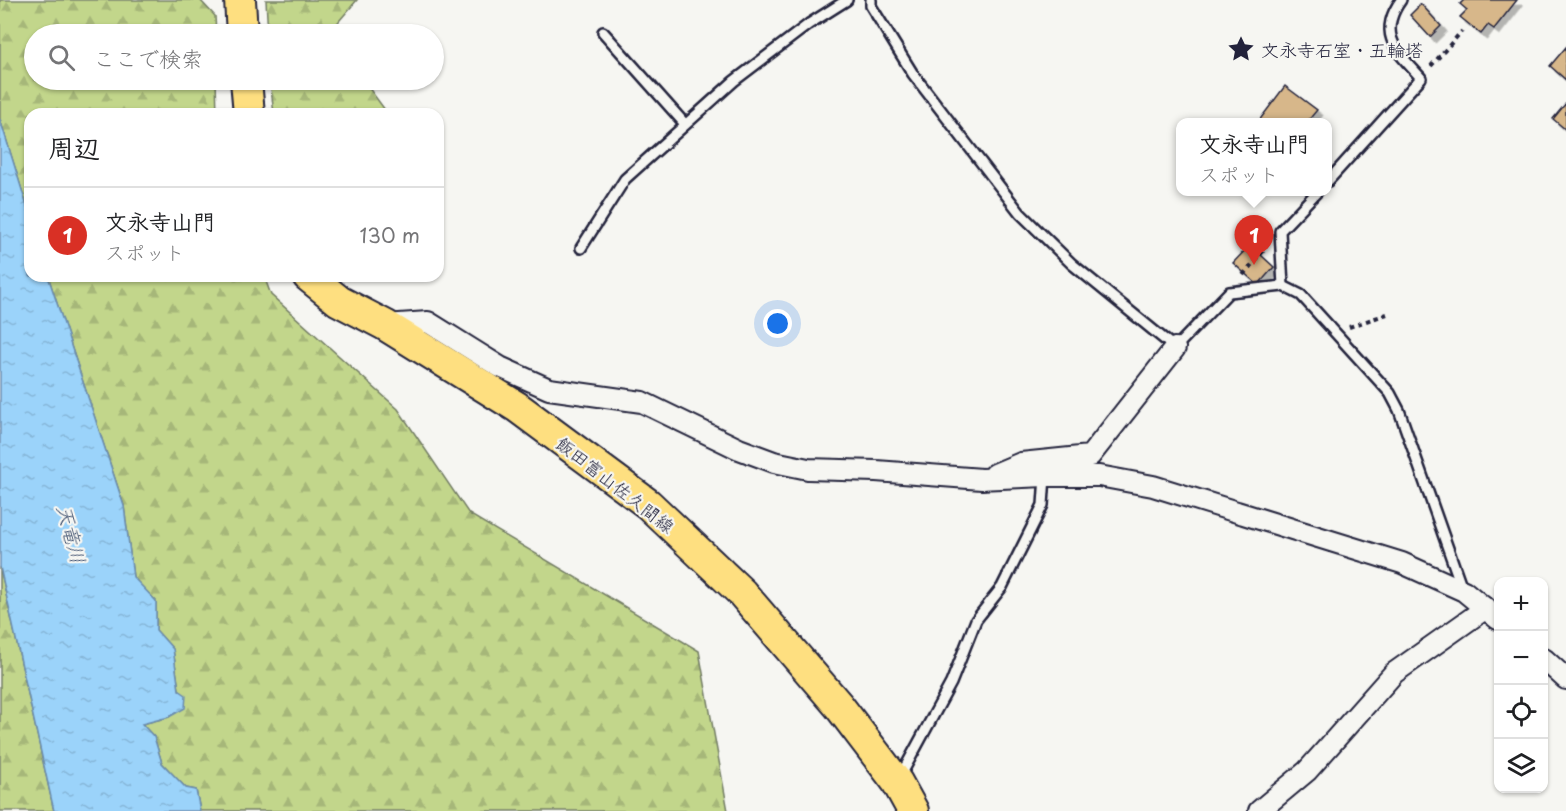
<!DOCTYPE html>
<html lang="ja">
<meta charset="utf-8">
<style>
body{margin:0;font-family:"Playpen Sans","Klee One",sans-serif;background:#f6f6f6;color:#202124}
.controls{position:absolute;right:18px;bottom:18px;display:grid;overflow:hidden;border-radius:12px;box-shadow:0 2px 4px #0004}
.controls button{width:54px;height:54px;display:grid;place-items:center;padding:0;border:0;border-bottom:2px solid #e0e0e0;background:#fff;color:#202124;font:30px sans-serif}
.you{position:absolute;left:778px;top:324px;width:21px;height:21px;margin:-15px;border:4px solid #fff;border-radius:50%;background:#1a73e8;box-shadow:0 0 0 9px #1a73e833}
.badge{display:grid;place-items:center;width:39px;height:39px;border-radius:50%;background:#d93025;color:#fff;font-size:20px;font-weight:700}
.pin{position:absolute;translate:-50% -50px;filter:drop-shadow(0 2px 3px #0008)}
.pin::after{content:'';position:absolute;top:32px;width:21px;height:18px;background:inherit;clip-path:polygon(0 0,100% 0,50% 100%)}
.popup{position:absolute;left:1176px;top:118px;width:156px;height:78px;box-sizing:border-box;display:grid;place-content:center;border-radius:12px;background:#fff;filter:drop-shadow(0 2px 4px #0005);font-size:20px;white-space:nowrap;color:#757577}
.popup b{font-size:22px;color:#202124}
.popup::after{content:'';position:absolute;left:50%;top:100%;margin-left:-12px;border:12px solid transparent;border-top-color:#fff}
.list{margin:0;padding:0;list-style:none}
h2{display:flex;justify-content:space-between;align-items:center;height:78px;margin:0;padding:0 24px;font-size:26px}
h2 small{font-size:20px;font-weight:400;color:#757577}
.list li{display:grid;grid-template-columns:39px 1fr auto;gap:18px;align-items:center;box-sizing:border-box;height:96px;padding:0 24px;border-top:2px solid #e0e0e0}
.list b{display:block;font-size:22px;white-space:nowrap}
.list p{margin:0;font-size:20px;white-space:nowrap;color:#757577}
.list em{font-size:20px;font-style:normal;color:#757577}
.icon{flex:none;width:33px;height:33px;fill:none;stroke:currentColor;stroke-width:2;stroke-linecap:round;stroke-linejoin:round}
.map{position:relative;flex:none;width:1566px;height:811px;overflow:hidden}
.search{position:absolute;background:#fff;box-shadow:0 2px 4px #0004;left:24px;top:24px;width:420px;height:66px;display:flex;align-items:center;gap:15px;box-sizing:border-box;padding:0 21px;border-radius:33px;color:#757577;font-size:22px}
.panel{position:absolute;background:#fff;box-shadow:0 2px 4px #0004;left:24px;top:108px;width:420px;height:174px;border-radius:18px}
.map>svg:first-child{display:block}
.forest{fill:url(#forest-firs);stroke:#727c63;stroke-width:1.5}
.water{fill:url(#water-ripples);stroke:#6b8cae;stroke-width:1.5}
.building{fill:#d7b78a;stroke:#22223b;stroke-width:1.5;filter:url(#shadow)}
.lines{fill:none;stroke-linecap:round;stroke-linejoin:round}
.service-casing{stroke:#22223b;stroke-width:14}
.minor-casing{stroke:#22223b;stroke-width:24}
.primary-casing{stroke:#22223b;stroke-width:34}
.path{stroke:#22223b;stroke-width:4;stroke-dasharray:4.5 4.5;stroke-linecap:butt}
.service{stroke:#f6f6f2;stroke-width:9}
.minor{stroke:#f6f6f2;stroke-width:20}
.primary{stroke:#fedf80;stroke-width:30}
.labels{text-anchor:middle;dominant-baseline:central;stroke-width:4.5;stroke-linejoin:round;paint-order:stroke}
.poi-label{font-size:18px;fill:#22223b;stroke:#f6f6f2;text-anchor:start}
.street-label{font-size:18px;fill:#22223b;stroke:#f6f6f2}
.water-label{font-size:20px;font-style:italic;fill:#465774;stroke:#f6f6f2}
</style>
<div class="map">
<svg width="1566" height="811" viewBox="0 0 1566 811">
<defs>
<pattern id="forest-firs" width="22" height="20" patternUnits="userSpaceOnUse" patternTransform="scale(1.5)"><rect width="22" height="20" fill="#c2d68b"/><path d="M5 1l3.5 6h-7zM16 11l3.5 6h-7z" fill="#a6b779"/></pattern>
<pattern id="water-ripples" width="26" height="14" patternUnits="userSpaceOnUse" patternTransform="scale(1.5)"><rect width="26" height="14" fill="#9bd3fa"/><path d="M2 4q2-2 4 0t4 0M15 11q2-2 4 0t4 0" fill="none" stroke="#85b5d7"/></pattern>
<filter id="shadow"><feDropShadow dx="5.5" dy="5.5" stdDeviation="0" flood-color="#0004"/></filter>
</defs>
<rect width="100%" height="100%" fill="#f6f6f2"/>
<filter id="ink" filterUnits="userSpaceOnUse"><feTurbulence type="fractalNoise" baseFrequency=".0167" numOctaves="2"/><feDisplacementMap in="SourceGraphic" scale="12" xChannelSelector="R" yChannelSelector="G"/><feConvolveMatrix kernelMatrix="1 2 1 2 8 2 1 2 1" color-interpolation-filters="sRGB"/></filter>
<g filter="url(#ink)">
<!-- forest -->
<g class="forest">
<path d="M0 0H200L215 16 216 34H34V80H216L217 114H30V216L0 119Z"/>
<path d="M266 0H357L328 34H268Z"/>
<path d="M270 80H363L388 114H274Z"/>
<path d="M48 276H264L271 295 398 409 469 514 699 651 728 811H200L196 790 186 788 162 763 154 737 142 724 169 717 179 690 173 649 156 630V601L133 577 124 506Z"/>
<path d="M0 567 54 811H0Z"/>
</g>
<!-- water -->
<path class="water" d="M0 119 30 216V276H48L124 506 133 577 156 601V630L173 649 179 690 186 695 185 708 169 717 142 724 154 737 162 763 186 788 196 790 200 811H54L0 567Z"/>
<!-- building -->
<g class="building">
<path d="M1464 0H1517L1494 29 1488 25 1481 34 1460 17 1467 10 1460 4Z"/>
<path d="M1421 4 1441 26 1430 37 1410 15Z"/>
<path d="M1566 47V80L1550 66Z"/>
<path d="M1285 86 1317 110 1307 122H1258Z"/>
<path d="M1566 103V130L1553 119Z"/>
<path d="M1250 245 1274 267 1258 285 1233 263Z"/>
</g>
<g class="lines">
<defs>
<g id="service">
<path d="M871 0V6L913 74 1020 213 1072 264 1175 348 1229 292 1283 286 1301 295 1390 393 1399 410 1462 588"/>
<path d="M603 32 685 124"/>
<path d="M1328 181 1421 78C1398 52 1376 35 1401 0"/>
<path d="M581 248 625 179 734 81 809 24 847 0"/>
<path d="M1283 286 1280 231 1317 192"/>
<path d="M900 777 951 683 976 620 1002 587 1043 505 1045 476"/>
</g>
<g id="minor">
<path d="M385 325 428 322 500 367 549 389 642 402 739 449 774 462 808 469 876 471 982 479 1045 476H1099L1153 486 1402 563 1464 591 1498 619"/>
<path d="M995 474 1021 463 1090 456 1175 348"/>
<path d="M1544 659 1566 679"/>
<path d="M1259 811 1307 771 1394 673 1486 608"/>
</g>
<g id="primary">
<path d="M240 0 242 34"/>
<path d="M246 80 249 114"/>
<path d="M308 276 339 301 385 325 517 407 648 504 742 593 839 706 897 782 913 811"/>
</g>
</defs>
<!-- service casing -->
<use href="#service" class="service-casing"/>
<!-- minor casing -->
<use href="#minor" class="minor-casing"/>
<!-- primary casing -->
<use href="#primary" class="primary-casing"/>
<!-- path -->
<g class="path">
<path d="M1431 66 1462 31"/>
<path d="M1243 275 1265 249"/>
<path d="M1349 327 1387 314"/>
</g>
<!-- service -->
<use href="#service" class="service"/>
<!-- minor -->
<use href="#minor" class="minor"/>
<!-- primary -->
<use href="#primary" class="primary"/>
</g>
</g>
<!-- icons -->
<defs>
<symbol id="sight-bare" viewBox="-9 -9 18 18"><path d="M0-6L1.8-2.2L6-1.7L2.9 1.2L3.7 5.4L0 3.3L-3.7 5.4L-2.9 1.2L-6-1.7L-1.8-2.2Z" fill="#22223b" stroke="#f6f6f2" stroke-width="2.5" paint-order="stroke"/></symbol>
</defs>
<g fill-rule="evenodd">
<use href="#sight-bare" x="1222" y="30" width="38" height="38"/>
</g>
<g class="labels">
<!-- poi labels -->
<g class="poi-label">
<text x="1261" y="49">文永寺石室・五輪塔</text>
</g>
<!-- street labels -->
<g class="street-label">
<text transform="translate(616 484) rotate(38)">飯田富山佐久間線</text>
</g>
<!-- water labels -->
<g class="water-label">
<text transform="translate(72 534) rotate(75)">天竜川</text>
</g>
</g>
</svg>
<div class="controls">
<button>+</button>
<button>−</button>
<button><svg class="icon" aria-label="locate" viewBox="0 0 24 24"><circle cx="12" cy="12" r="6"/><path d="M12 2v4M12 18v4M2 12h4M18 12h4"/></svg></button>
<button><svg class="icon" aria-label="layers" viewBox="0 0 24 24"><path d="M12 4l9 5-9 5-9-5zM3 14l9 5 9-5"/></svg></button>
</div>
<div class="you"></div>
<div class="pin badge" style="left:1254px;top:265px">1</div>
<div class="popup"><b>文永寺山門</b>スポット</div>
<div class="search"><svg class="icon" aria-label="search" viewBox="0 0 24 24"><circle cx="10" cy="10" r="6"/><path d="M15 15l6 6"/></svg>ここで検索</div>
<section class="panel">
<h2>周辺<small></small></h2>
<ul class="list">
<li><span class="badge">1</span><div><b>文永寺山門</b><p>スポット</p></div><em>130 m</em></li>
</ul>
</section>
</div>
